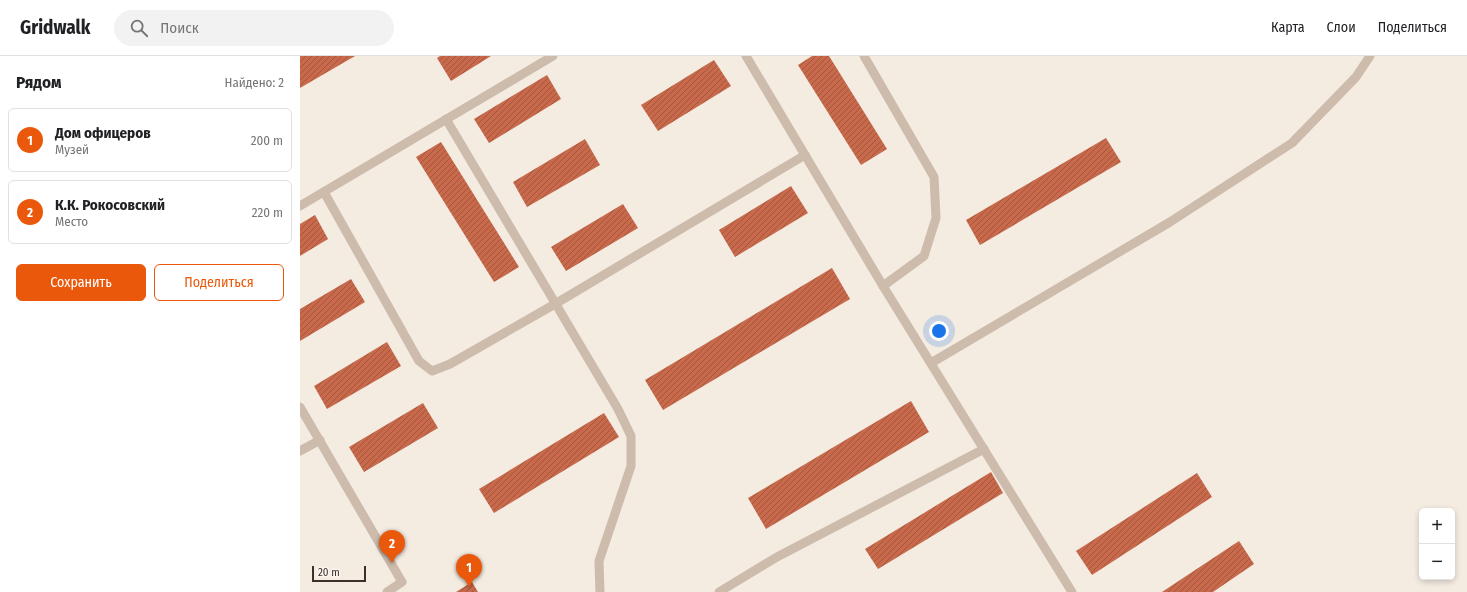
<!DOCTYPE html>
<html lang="ru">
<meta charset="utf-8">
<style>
body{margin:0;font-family:"Fira Sans Condensed",sans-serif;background:#f2f2f2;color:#202124}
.controls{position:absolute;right:12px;bottom:12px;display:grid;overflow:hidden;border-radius:6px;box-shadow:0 2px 6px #0003}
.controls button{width:36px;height:36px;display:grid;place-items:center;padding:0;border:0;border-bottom:1px solid #e0e0e0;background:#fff;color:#202124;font:20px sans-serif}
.scale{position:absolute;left:12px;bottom:10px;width:54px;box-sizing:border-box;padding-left:4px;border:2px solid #3b302b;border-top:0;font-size:11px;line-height:14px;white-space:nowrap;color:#3b302b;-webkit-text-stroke:3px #fbf5ee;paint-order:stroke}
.you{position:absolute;left:639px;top:275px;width:14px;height:14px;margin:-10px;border:3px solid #fff;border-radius:50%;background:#1a73e8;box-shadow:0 0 0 6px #1a73e833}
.badge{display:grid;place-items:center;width:26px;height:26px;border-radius:50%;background:#ea580c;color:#fff;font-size:13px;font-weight:700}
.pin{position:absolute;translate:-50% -33px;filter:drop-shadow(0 1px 2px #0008)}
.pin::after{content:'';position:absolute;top:21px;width:14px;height:12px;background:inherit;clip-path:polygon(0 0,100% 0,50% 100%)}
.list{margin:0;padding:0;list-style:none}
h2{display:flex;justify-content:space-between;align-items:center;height:52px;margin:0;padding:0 16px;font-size:17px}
h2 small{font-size:13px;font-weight:400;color:#757577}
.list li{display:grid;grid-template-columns:26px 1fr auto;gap:12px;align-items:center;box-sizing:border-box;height:64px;margin:0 8px 8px;padding:0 8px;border:1px solid #e0e0e0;border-radius:6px}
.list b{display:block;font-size:15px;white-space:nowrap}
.list p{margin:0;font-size:13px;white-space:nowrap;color:#757577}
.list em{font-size:13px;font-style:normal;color:#757577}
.actions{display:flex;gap:8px;padding:12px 16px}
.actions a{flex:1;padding:9px 0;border:1px solid #ea580c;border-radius:6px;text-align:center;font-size:14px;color:#ea580c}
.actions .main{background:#ea580c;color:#fff}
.icon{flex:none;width:22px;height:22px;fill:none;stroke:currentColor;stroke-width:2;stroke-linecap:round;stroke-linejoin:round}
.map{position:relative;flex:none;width:1167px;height:536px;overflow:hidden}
header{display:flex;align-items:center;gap:24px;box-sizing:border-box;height:56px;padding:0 20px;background:#fff;border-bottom:1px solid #e0e0e0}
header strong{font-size:19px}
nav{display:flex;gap:22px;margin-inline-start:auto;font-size:14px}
.search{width:280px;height:36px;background:#f2f2f2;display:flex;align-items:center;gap:10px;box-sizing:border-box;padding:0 14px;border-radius:22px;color:#757577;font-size:15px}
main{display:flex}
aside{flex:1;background:#fff}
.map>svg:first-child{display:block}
.building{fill:url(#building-hatch)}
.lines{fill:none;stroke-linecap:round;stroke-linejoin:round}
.lane{stroke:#cdbbac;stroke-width:9}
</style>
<header>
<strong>Gridwalk</strong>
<div class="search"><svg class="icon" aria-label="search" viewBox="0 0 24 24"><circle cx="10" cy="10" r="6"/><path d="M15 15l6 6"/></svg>Поиск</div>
<nav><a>Карта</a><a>Слои</a><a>Поделиться</a></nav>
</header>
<main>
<aside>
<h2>Рядом<small>Найдено: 2</small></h2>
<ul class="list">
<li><span class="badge">1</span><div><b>Дом офицеров</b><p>Музей</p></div><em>200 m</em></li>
<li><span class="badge">2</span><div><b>К.К. Рокосовский</b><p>Место</p></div><em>220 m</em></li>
</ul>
<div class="actions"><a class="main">Сохранить</a><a>Поделиться</a></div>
</aside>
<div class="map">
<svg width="1167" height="536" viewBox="0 0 1167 536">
<defs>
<pattern id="building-hatch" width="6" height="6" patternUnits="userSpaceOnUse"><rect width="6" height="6" fill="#c8694b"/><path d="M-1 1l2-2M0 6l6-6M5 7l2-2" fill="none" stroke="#a4573f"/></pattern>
</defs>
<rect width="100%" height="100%" fill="#f4ebe1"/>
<!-- building -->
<g class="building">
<path d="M0 0H55L0 32Z"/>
<path d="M140 0H191L151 25 137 2Z"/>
<path d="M512 0H529L587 93 561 109 498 9Z"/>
<path d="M414 4 431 30 358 75 341 49Z"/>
<path d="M247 19 261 43 189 87 174 63Z"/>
<path d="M806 82 821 106 680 189 666 164Z"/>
<path d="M285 83 300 109 227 151 213 126Z"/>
<path d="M141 86 219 211 194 226 116 101Z"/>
<path d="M491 130 508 157 435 201 419 174Z"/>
<path d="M323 148 338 172 266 215 251 191Z"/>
<path d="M15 159 28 183 0 200V168Z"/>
<path d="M532 212 550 243 363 354 345 324Z"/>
<path d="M51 223 65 246 0 285V253Z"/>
<path d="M87 286 101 310 27 353 14 330Z"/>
<path d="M611 345 629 376 466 473 448 442Z"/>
<path d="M123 347 138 372 64 416 49 391Z"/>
<path d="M304 357 319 381 194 457 179 433Z"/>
<path d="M691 416 703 437 578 513 565 493Z"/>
<path d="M897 417 912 441 792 519 776 495Z"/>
<path d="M939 485 954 508 913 536H862Z"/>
<path d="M172 526 178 536H156Z"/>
</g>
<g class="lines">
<!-- lane -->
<g class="lane">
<path d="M446 0 583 230 772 536"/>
<path d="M564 0 634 121 636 162 624 200 583 230"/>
<path d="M146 63 318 353 331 380V410L299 505 300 536"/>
<path d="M24 136 119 305 132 315 150 308 255 248 505 99"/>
<path d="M0 150 253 0"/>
<path d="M631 307 870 166 992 87 1056 21 1070 0"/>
<path d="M0 351 102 526 87 536"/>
<path d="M0 395 20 384"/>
<path d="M419 536 477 501 684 393"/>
</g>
</g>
</svg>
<div class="controls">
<button>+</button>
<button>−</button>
</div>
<div class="scale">20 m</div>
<div class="you"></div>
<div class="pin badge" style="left:169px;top:531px">1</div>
<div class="pin badge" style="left:92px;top:507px">2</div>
</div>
</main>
